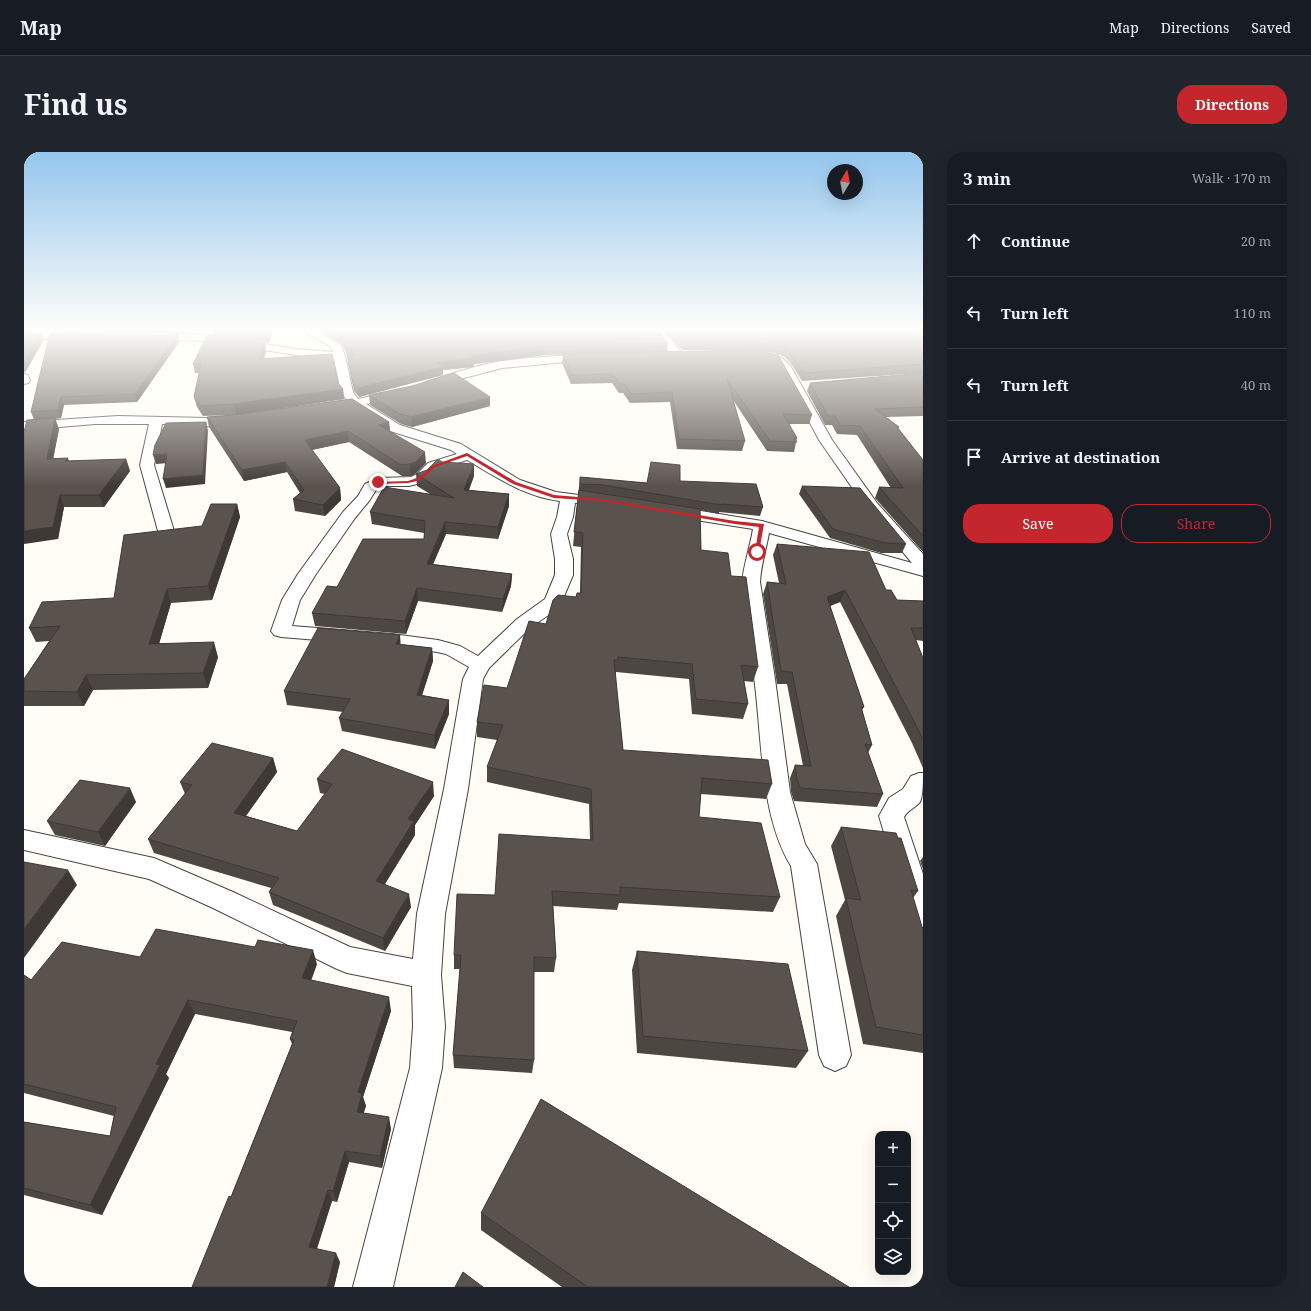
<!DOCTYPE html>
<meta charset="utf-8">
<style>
body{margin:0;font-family:"Noto Serif",serif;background:#20242c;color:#f1f3f6}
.controls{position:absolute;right:12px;bottom:12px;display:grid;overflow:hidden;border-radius:8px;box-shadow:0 4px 16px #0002}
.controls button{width:36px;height:36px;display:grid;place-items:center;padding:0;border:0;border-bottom:1px solid #363941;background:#171b24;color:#f1f3f6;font:20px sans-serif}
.compass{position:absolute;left:803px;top:12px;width:36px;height:36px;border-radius:50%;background:#171b24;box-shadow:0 4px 16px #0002;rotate:10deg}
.stop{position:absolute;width:12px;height:12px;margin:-9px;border:3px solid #c4262e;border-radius:50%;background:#fff}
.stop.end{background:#c4262e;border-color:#fff;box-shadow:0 1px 4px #0008}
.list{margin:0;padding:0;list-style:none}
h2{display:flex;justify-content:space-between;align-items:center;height:52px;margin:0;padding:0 16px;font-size:17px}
h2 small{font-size:13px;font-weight:400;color:#9ea1a6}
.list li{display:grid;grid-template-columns:26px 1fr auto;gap:12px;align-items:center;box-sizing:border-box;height:72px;padding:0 16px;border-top:1px solid #363941}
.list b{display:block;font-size:15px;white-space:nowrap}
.list em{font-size:13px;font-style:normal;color:#9ea1a6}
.actions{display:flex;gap:8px;padding:12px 16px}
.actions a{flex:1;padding:9px 0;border:1px solid #c4262e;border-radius:16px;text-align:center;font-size:14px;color:#c4262e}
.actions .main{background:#c4262e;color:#fff}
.icon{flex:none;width:22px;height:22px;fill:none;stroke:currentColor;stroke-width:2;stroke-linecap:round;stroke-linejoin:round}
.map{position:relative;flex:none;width:899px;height:1135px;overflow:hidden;border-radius:16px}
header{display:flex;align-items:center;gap:24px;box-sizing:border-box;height:56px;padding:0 20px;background:#171b24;border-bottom:1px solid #363941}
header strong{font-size:19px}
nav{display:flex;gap:22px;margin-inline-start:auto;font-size:14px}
.intro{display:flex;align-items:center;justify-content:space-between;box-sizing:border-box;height:96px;padding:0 24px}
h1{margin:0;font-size:28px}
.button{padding:10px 18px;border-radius:16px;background:#c4262e;color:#fff;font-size:14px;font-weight:700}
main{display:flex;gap:24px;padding:0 24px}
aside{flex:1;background:#171b24;border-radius:16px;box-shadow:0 4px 16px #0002}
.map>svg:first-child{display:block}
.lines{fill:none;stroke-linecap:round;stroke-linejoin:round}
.minor-casing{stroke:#444;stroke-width:2}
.minor{fill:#fff;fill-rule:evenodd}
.wall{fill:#4d4742}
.shaded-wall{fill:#3f3936}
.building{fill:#5a524d;stroke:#3f3936}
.route{fill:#c4262e}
</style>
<header>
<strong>Map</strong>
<nav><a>Map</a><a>Directions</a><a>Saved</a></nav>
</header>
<div class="intro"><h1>Find us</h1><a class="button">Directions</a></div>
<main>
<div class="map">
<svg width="899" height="1135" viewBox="0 0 899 1135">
<rect width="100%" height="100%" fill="#fffdf5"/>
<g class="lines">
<defs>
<g id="minor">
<path d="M273 176H286L317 193 321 204 329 240 334 247 375 238 379 239 381 242 379 245 342 252 376 273 437 292 496 328 532 340 563 344 566 347 563 350 551 351 549 365 543 382 549 407V423L538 449 526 462 507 475 465 516 459 527 444 637 421 762 417 823 421 874 418 916 369 1135H329L386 916 389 874 388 834 323 821 313 817 189 756 125 727 0 698V678L130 706 209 740 326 795 389 807 393 762 420 637 439 527 445 515 422 502 413 500 368 494 257 485 250 483 247 479 258 448 274 422 319 360 334 344 341 332 354 326 387 325 393 322 404 311 433 302 427 298 366 279 329 255 304 259 300 258 298 255 300 252 323 248 317 240 310 207 272 203 182 189 124 187 119 184 124 181 182 183 272 197 309 200 306 194ZM443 308C472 325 501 345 536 349L533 365 527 382 531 407V423L521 447 493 467 454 504 436 494 414 488 368 482 268 474 276 448 292 422 331 366 345 349 352 338 357 334H385L397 331 403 328 414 317Z"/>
<path d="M626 176H636L658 201 659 203 658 205H650L634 188Z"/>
<path d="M0 179 54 181 59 184 54 187H18L0 185Z"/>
<path d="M729 199C743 200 756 202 766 213L808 288 853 351 899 402V424L745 381C742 398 737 413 736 430L751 527 766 640 781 692 793 712 827 903 822 914 811 919 800 914 795 903 767 714C738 667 738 596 732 542 728 505 723 467 718 430 720 412 726 395 729 377L646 364 640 362 638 359 640 356 646 354 738 369 888 411 843 357 795 288 757 216 743 207 725 204 724 202 725 200Z"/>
<path d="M568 202 572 203 573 205 572 207 478 216 406 235 402 234 400 232 402 230C423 223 445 216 467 211 500 205 534 204 568 202Z"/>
<path d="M0 222 4 223 6 229 4 231 0 232Z"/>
<path d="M94 264 183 266 213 264 218 265 219 268 218 271C192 277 163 273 138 272L130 313 150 379 148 382 142 384 136 382 134 379 116 313 125 272H71L0 278V270Z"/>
<path d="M895 621H899C899 629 899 644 896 650 891 656 884 658 880 665L899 722V775L889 772 885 763 855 664 865 646 879 637 887 624Z"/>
</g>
</defs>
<!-- minor casing -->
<use href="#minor" class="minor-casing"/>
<!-- minor -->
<use href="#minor" class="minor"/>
</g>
<!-- wall -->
<g class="wall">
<path d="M0 176H27L25 179 0 178Z"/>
<path d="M29 176H165L161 181 30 180Z"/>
<path d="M188 176H250L245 191 190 183Z"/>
<path d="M294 176H632L644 191 643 200 521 203 450 212V215L419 218V223L335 245 330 239 324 211 323 203 322 201 318 192 302 183Z"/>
<path d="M637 176H899V182H897L899 183V221L778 229 766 210 760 205 751 201 725 198H658Z"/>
<path d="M154 183 155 190 113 250 40 253 37 266 31 267 35 277 29 306H44L45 309 102 307 106 319 80 355H40L34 387 10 268 7 260Z"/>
<path d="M241 191 242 200 240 207 314 231 319 237 320 247 212 263 179 264 173 255 170 245 175 221H171L169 212Z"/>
<path d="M721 198 788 263 785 272H765L773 286 770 300 743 299 709 248 721 289 718 299 653 297 646 250 606 251 599 241H595L588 231 547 232 538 211 539 202Z"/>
<path d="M899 221V264L862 265 875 275 874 276 899 308V400L851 346 855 335 867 336 833 283 813 282 808 273H801L783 239 786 231Z"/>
<path d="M345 243 466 254 388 275 377 272 346 253Z"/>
<path d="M183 265 365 270 366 280 402 311 392 321 387 324H378L325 290 288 298 316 336 317 348 301 364 271 359 269 347 276 341 263 320 220 329 185 275Z"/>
<path d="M418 310 450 324 445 338 485 342V354L474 387 422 382 409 412 488 422 487 434 478 460 394 449 382 482 291 474 288 461 313 435 400 387V381L348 372 346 360 406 342 393 334 392 322 403 318Z"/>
<path d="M556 325 623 331 656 329 739 355 736 364 695 360V362L676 358 677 398 707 424 734 515 729 530 720 529 724 552 719 567 668 562 665 527 592 520 591 523 599 598 748 632 742 647 677 642 675 665 756 745 749 760 595 751 593 758 529 754 532 806 530 820H510V908L508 921 430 916 429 903 436 817H430V803L471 743 566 688 565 652 463 630V615L473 588 453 585V570L483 536 522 472 556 441 557 395 549 394Z"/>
<path d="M778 334 882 392 878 401H857L806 386 775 342Z"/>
<path d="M213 352 216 365 188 448 147 451 135 491 194 505 184 536 69 538 60 554H0V527L25 489 12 490 5 476 90 446 178 374Z"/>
<path d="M753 392 862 438 873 448 899 449V489L892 488 899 506V616L888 591 816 450 806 454 840 555 838 558 848 593 844 601 859 642 853 655 770 649 767 640 766 626 771 613 779 614 763 532H753L739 442 743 430 755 431 749 403Z"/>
<path d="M376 483V492L408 496 409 509 398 543 425 548V562L411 597 318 579 315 566 319 560 263 553 260 539Z"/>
<path d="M249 606 253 620 222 664 273 679 301 642 296 641 293 627 410 644 391 673V683L361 732 387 755 361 799 249 753 245 740 247 736 130 701 124 687 161 642 156 630Z"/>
<path d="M112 650 81 694 31 683 23 669Z"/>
<path d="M817 675 894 739 889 746 899 778V901L839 892 812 764 821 748 807 694Z"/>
<path d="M899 705V717L896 709Z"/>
<path d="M613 799 784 899 772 916 613 901 608 818Z"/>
<path d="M116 805 293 812 287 828 367 859 339 945 342 954 339 961 367 977 358 1016 325 1010 313 1050 308 1049 293 1097 316 1110 310 1135 207 1045 268 892 266 887 268 880 171 862 142 922 145 926 78 1063 0 1043V970L86 984 90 964 0 941V823L7 828Z"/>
<path d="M457 1061 825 1135H538L457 1078Z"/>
</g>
<!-- shaded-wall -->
<g class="shaded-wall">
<path d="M24 176H27L25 179Z"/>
<path d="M160 176H165L161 181Z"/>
<path d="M246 176H250L245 191 244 183Z"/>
<path d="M885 176H899V182L882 184Z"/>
<path d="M17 181 20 188 1 221 0 218V210Z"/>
<path d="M154 183 155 190 113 250 111 242Z"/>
<path d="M241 191 242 200 236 217 235 207Z"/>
<path d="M521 194V203L450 212V215L419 218V223L335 245 334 236 413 211 447 204Z"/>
<path d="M319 237 320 247 212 263 210 252Z"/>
<path d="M37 245 40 253 37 266 34 258Z"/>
<path d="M466 245V254L388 275 387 265Z"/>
<path d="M31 266 35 277 27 318 23 307Z"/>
<path d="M182 270 184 279 181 332 142 336 139 327Z"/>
<path d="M365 270 366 281 355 273Z"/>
<path d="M324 279 325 290 282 299 281 288Z"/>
<path d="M401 300 402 311 392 321 387 324 386 312Z"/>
<path d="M143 302 145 311 132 312 129 303Z"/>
<path d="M102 307 106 319 80 355 75 343Z"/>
<path d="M261 310 263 320 220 329 218 318Z"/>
<path d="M450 312V324L440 350V338Z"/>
<path d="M316 336 317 348 301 364 299 353Z"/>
<path d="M485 342V354L474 387V375Z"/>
<path d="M36 343 40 355 34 387 0 392V379Z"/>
<path d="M213 352 216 365 188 448 184 434Z"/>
<path d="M421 370 422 382 404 424 403 412Z"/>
<path d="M488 422 487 434 478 460 479 447Z"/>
<path d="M393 436 394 449 382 482 381 469Z"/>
<path d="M143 437 147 451 131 506 125 492Z"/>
<path d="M821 438 816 450 798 457 803 445Z"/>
<path d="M376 483 377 497 372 492Z"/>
<path d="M190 490 194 505 184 536 179 521Z"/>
<path d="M408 496 409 509 394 556 393 543Z"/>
<path d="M62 523 69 538 60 554 53 540Z"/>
<path d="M425 548V562L411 597 410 583Z"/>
<path d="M249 606 253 620 214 675 210 661Z"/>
<path d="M409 630 410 644 391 673V683L354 743 352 729 384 667Z"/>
<path d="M106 636 112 650 81 694 74 680Z"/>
<path d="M44 718 53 733 0 806V777Z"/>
<path d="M385 742 387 755 361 799 359 786Z"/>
<path d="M289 798 293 812 283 840 278 826Z"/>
<path d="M365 845 367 859 339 945 342 954 336 973 333 960 334 940Z"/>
<path d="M164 848 171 862 142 922 145 926 78 1063 66 1053 132 912Z"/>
<path d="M365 965 367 977 358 1016 356 1004Z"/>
<path d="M321 999 325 1010 313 1050 309 1039Z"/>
<path d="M304 1038 308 1049 290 1104 285 1095Z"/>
<path d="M312 1101 316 1110 310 1135H303Z"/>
</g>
<!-- building -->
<g class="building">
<path d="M195 176H246L244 183Z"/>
<path d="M302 176H632L644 191 521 194 447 204 450 206 413 211 419 215 334 236 329 231 323 202H330L321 193 317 184Z"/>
<path d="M646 176H887H885L899 183V212L780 221 768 202 762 197 753 193 727 190H659Z"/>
<path d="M0 179 17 181 0 210Z"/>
<path d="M26 181 154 183 111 242 37 245 34 258 7 260Z"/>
<path d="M184 182 241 191 235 207 308 202 314 231 319 237 210 252 176 254 170 245 177 212H169Z"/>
<path d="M721 198 750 202 754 203 788 263 759 262 773 286H770L773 290 746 289 703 227 721 289 655 287 648 240 607 242 601 232H596L589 222 548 223 539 202Z"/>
<path d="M430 221 466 245 387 265 376 262 345 243 388 234Z"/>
<path d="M899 221V255L851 257 875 275H873L899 308V384L855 335 879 336 836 274 816 273 811 264H804L786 231Z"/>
<path d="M328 247 365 270 355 273 401 300 392 310 386 312 377 313 324 279 281 288 316 336 299 353 269 347 280 338 261 310 218 318 183 265 210 263Z"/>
<path d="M31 266 23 307 44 306 41 309 102 307 75 343H36L29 375 0 379V280L3 268Z"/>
<path d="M182 270 179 323 139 327 143 302 129 303 131 293 142 271Z"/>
<path d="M414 307 418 310 450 312 440 338 485 342 474 375 421 370 403 412 488 422 479 447 393 436 381 469 288 461 303 434 313 435 339 387H400L401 369 346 360 360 335 430 346 392 322 403 318Z"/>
<path d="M627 310 656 313V329L732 332 739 355 697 352V353L579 333 556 332V325L623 331Z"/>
<path d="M778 334 836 336 882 392 861 391 809 377Z"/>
<path d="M555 338 676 357 677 398 704 401 707 424 722 425 734 515 717 513 724 552 672 547 668 512 594 505V508H590L599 598 744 608 748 632 678 626 675 665 737 671 756 745 596 735V743L528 739 532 806 510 805V908L429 903 437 803H430L433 742 471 743 475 682 569 688 567 637 463 615 479 573 453 570 460 533 483 536 505 469 522 472 529 448 534 443 552 445 553 441H557L559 381 550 380Z"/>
<path d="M187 352H213L184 434 143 437 125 492 190 490 179 521 62 523 53 540 0 539V527L36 474 5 476 18 450 90 446 100 383 178 374Z"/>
<path d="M753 392 845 400 862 438H867L873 448 899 449V476H887L899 506V588L895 579 821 438 803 445 840 555H837L848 593 841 592 859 642 776 636 773 627 771 613 787 614 768 520 757 519 743 430 762 432Z"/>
<path d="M294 476 376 483 372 492 408 496 393 543 425 548 410 583 315 566 326 547 260 539Z"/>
<path d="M188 591 249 606 210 661 273 679 308 632 293 627 318 597 409 630 384 667 390 669 352 729 385 742 359 786 245 740 255 726 124 687 168 633 156 630Z"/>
<path d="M56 628 106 636 74 680 23 669Z"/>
<path d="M817 675 872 681 874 686H877L894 739 887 738 899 778V883L852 875 822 746 837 748Z"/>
<path d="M0 710 44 718 0 777Z"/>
<path d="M132 777 231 795 234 788 289 798 278 826 365 845 334 940 338 942 333 960 365 965 356 1004 321 999 309 1039 304 1038 285 1095 312 1101 303 1135H168L205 1044 207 1045 270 888 266 887 273 869 164 848 132 912 136 913 66 1053 0 1036V970L86 984 92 955 0 932V823L7 828 38 790 116 805Z"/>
<path d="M613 799 764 812 784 899 619 884Z"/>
<path d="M517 947 825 1135H564L457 1061Z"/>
<path d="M439 1120 459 1135H431Z"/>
</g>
<!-- sky -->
<linearGradient id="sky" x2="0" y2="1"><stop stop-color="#95c6ee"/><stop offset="0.53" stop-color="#fffefa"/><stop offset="1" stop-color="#fffefa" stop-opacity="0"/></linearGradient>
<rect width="899" height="335" fill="url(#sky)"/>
<!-- route -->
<path class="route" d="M443 301 492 330 530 343 578 347 711 369 740 372 735 400 733 402 731 400 735 375 711 372 578 349 530 346 489 332 443 304 411 315 400 325 393 329 384 331 354 332 352 330 384 329 390 327 397 324 408 314Z"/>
</svg>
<div class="controls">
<button>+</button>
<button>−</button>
<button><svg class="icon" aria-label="locate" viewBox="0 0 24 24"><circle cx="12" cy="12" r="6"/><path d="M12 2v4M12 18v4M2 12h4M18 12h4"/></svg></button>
<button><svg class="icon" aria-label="layers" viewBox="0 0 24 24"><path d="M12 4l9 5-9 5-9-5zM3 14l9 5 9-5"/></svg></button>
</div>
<svg class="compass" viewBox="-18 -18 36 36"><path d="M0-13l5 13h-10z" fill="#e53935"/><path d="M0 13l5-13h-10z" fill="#9ea1a6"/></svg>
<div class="stop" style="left:733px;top:400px"></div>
<div class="stop end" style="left:354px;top:330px"></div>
</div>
<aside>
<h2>3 min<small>Walk · 170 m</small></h2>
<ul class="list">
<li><svg class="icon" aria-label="ahead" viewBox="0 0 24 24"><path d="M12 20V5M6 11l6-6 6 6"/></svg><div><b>Continue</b></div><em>20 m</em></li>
<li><svg class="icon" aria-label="left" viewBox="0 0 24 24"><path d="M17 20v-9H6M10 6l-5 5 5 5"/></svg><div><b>Turn left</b></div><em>110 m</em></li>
<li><svg class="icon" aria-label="left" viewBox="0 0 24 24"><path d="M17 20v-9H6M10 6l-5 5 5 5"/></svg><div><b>Turn left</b></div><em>40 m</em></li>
<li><svg class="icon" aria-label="arrive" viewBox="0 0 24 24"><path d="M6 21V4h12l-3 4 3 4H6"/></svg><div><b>Arrive at destination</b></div></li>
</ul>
<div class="actions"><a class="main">Save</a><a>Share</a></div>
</aside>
</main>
